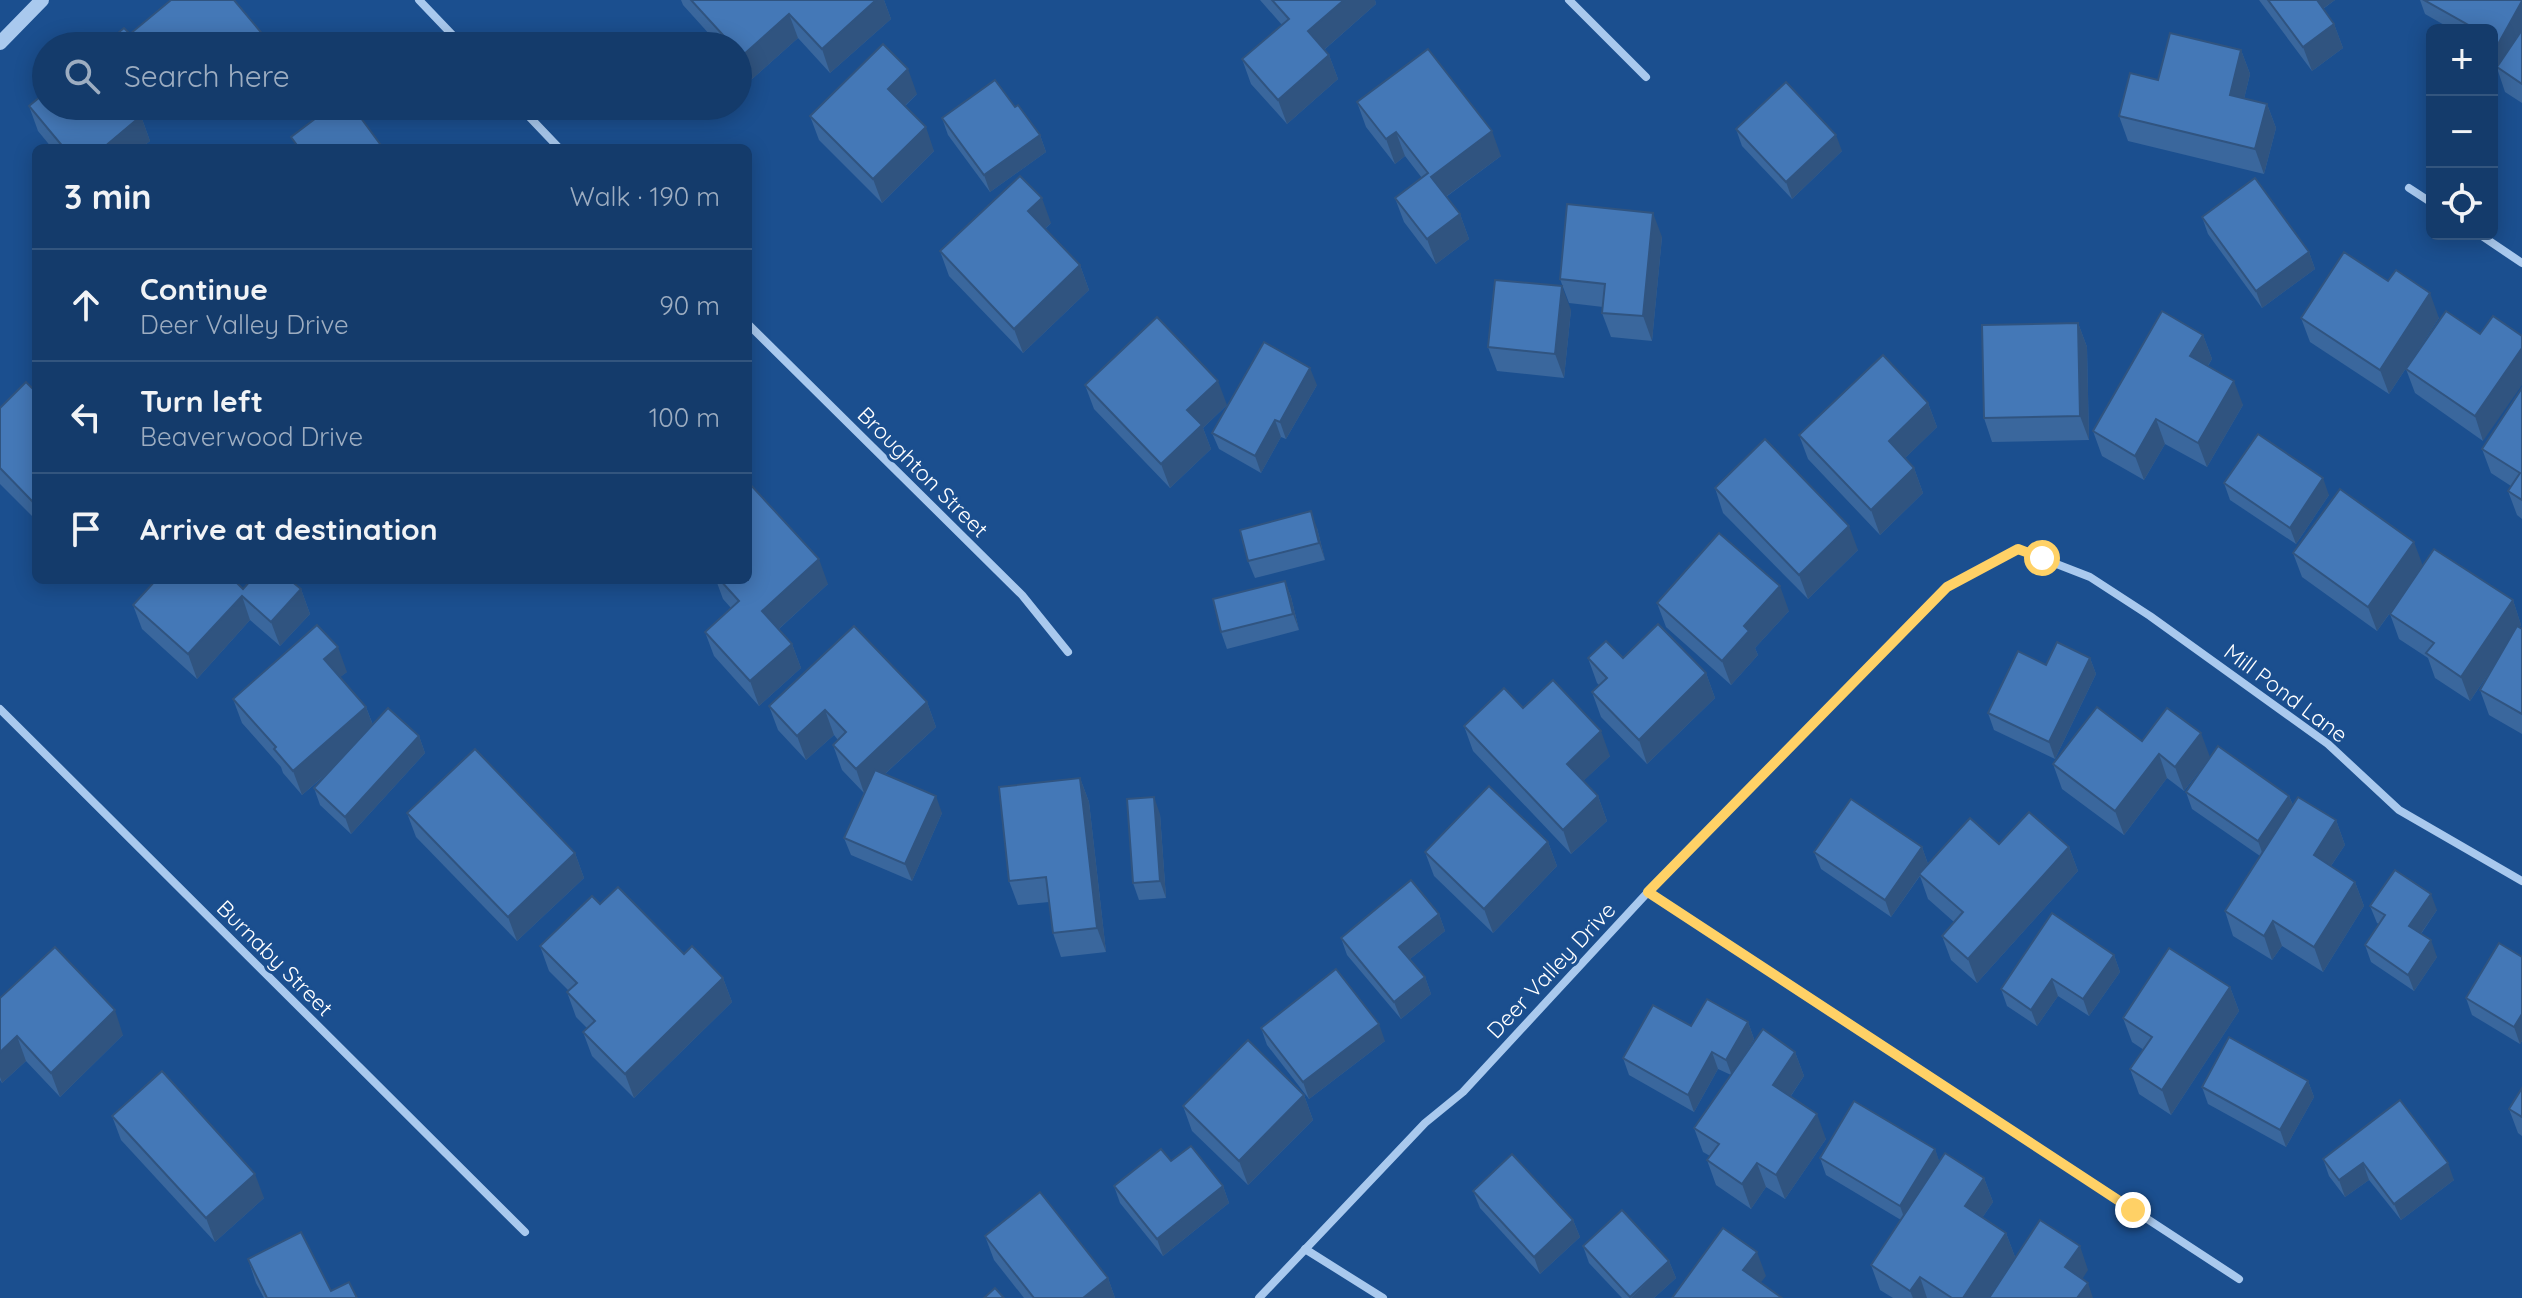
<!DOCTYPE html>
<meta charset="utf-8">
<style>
body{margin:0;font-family:Quicksand,sans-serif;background:#1d4271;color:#f1f3f6}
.controls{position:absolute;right:24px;top:24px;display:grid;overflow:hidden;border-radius:12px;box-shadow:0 4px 20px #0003}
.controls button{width:72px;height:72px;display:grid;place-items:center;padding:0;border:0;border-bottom:2px solid #33557e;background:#143b6b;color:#f1f3f6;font:40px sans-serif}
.stop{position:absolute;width:24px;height:24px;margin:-18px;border:6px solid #ffd166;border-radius:50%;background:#fff}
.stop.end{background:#ffd166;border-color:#fff;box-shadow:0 2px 8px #0008}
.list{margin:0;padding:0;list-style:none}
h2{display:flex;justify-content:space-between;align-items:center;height:104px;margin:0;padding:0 32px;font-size:34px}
h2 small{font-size:26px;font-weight:400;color:#9dadc1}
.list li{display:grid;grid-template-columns:52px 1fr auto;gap:24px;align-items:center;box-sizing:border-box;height:112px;padding:0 32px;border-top:2px solid #33557e}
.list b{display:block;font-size:30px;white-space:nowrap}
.list p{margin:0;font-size:26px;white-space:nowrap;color:#9dadc1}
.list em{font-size:26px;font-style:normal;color:#9dadc1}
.icon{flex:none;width:44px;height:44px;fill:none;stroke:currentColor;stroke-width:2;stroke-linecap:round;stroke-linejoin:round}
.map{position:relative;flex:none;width:2522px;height:1298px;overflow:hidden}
.search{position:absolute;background:#143b6b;box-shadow:0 4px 20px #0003;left:32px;top:32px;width:720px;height:88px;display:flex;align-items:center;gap:20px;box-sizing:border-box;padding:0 28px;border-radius:44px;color:#9dadc1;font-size:30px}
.panel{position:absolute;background:#143b6b;box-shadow:0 4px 20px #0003;left:32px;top:144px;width:720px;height:440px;border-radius:12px}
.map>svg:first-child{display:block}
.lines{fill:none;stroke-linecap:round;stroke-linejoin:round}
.minor{stroke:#a9c9ee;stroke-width:8}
.tertiary{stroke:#a9c9ee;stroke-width:14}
.wall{fill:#3a679d}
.shaded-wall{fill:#305480}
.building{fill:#4478b7;stroke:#305480;stroke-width:2}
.route{stroke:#ffd166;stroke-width:10}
.labels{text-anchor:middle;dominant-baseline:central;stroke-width:6;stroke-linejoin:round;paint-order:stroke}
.street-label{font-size:22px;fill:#fff;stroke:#1b4f8f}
</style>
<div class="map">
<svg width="2522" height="1298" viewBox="0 0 2522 1298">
<rect width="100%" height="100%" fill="#1b4f8f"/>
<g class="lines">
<!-- minor -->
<g class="minor">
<path d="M419 0 463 46"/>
<path d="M1569 0 1646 77"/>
<path d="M519 106 559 148"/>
<path d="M2409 188 2432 203"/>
<path d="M2479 234 2522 263"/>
<path d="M748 324 1022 595 1068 652"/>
<path d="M0 709 525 1232"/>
<path d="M1648 892 2239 1279"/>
<path d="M1305 1249 1383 1298"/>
<path d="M1259 1298 1425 1123 1463 1092 1648 892 1947 587 2018 549 2090 577 2150 616 2328 744 2399 810 2522 881"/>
</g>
<!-- tertiary -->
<path class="tertiary" d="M0 43 42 0"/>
</g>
<!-- wall -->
<g class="wall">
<path d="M681 0H884L891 19 830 73 798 38 751 80 738 66V46H720L683 5Z"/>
<path d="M1260 0H1375L1376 4 1324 50 1329 55 1338 79 1287 124 1251 84 1242 59 1282 25Z"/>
<path d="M2259 0H2335L2323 9 2334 24 2343 48 2312 71Z"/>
<path d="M2420 0H2522V103L2505 92 2498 71 2492 68V30H2453L2425 14Z"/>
<path d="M2241 50 2250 74 2244 99 2267 104 2276 128 2264 174 2128 141 2119 116 2158 80Z"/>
<path d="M917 94 905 106 934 151 882 203 819 140 810 116Z"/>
<path d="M1357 102 1501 156 1446 197 1460 214 1469 239 1436 264 1404 222 1395 198 1422 178 1405 156 1395 164 1366 127Z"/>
<path d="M29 106 134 108 141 116 150 141 141 148H52L38 131Z"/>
<path d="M942 118 1040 135 1046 152 990 192 948 135Z"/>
<path d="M1736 129 1842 151 1792 199 1742 146Z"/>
<path d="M2202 217 2309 252 2315 269 2262 308 2208 234Z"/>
<path d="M1051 223 1045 229 1080 265 1089 290 1023 353 949 276 940 251Z"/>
<path d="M1662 237 1652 341 1611 337 1602 313 1603 307 1569 303 1560 279Z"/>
<path d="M2388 281 2439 318 2389 394 2310 342 2301 318Z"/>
<path d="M1571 310 1564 378 1497 371 1488 347Z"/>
<path d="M2078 323 2087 347 2089 440 1992 442 1984 418Z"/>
<path d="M2480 334 2483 441 2415 393 2406 369Z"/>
<path d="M2203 335 2212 359 2208 366 2243 405 2207 467 2165 444 2144 480 2102 456 2093 431Z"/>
<path d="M1085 385 1227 405 1203 428 1211 449 1170 488 1094 409Z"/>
<path d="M1317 385 1286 439 1281 437 1261 473 1219 449 1212 433Z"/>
<path d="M2522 388V519L2517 515 2508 491 2511 486 2491 473 2482 449Z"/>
<path d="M36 392V520L0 484V408Z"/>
<path d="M1928 403 1937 427 1905 458 1914 468 1923 493 1880 535 1808 459 1799 435Z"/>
<path d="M2224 483 2329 495 2296 544 2230 500Z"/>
<path d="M1715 488 1858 550 1808 599 1723 513Z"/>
<path d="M1317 528 1325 560 1255 578 1248 561Z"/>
<path d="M2293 553 2423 565 2513 600 2521 625 2519 628 2522 629V734L2489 715 2480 690 2495 664 2470 701 2435 678 2428 658 2399 639 2390 614 2406 591 2377 631 2302 577Z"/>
<path d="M716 580H748L828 584 779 629 792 644 801 668 759 706 714 656 705 632 731 608 723 599Z"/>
<path d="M1285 581 1291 597 1299 630 1227 649 1221 632Z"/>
<path d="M301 589 310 614 280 646 250 620 197 679 142 629 133 605Z"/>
<path d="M1657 603 1789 611 1755 648 1758 655 1731 685 1666 627Z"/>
<path d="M1588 658H1623L1706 673 1715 698 1647 764 1601 717 1592 692 1599 685 1597 683Z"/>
<path d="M2090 658 2096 674 2055 759 1994 730 1988 713 2046 665Z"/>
<path d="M347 672 340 677 366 707 373 725 419 736 425 753 351 834 320 805 314 788 330 771 302 795 283 773 281 767 242 723 233 699Z"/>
<path d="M927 702 936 727 885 774 942 813 912 881 851 855 844 838 864 793 842 770 833 745 838 740 834 735 806 760 778 730 769 706Z"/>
<path d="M1523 708 1610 756 1583 781 1598 796 1607 821 1571 854 1473 751 1464 726Z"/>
<path d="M2142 741 2210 757 2184 791 2167 778 2124 835 2062 789 2053 764Z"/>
<path d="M1080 778 1089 802 1106 952 1061 957 1053 933 1049 902 1018 905 1009 881Z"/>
<path d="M2186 792 2289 796 2293 805 2336 820 2345 845 2331 866 2355 882 2364 906 2323 972 2282 946 2272 960 2233 936 2225 911 2260 856 2192 809Z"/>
<path d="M407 813 575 853 584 878 517 941 416 837Z"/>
<path d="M1160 814 1166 898 1139 900 1133 883Z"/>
<path d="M1548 842 1557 866 1493 933 1434 876 1425 852Z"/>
<path d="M1999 844 2069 847 2078 871 1977 983 1951 960 1942 936 1954 922 1928 899 1920 876 1891 917 1821 869 1814 852 1922 847 1928 864Z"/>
<path d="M600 904 723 978 732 1002 634 1098 592 1056 583 1032 587 1028 576 1017 567 992 569 991 549 971 540 946Z"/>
<path d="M2370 906 2437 910 2421 934 2437 957 2414 991 2371 962 2365 945 2379 924 2377 923Z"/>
<path d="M1439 914 1445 931 1410 959 1425 977 1431 994 1401 1019 1347 955 1341 938Z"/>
<path d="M2114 955 2120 972 2089 1016 2058 996 2037 1026 2007 1006 2001 989Z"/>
<path d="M2522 957V1041L2520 1044 2472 1015 2466 998Z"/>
<path d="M2230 987 2239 1011 2171 1115 2139 1094 2130 1069 2144 1050 2132 1042 2123 1018Z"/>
<path d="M0 998 123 1035 60 1097 26 1061 2 1083 0 1080Z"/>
<path d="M1748 1022 1754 1039 1744 1056 1795 1052 1804 1076 1791 1096 1826 1139 1785 1199 1766 1187 1751 1209 1716 1185 1707 1160 1710 1156 1703 1152 1694 1128 1731 1075 1718 1069 1694 1112 1629 1075 1623 1058 1691 1026Z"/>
<path d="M1261 1028 1385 1041 1309 1099 1267 1045Z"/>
<path d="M2308 1081 2314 1097 2286 1147 2208 1104 2202 1087Z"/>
<path d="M2522 1088V1136L2518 1133 2509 1109Z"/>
<path d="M1304 1095 1313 1120 1248 1185 1192 1131 1183 1106Z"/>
<path d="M2400 1100 2454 1180 2401 1220 2369 1180 2345 1197 2329 1176 2323 1159Z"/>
<path d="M112 1116 264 1198 215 1242 121 1140Z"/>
<path d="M1935 1149 1939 1162 1984 1178 1993 1202 1982 1218 2006 1233 2015 1257 1988 1298H1893L1880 1290 1871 1265 1901 1220 1826 1175 1820 1158Z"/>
<path d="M1171 1161 1223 1186 1229 1203 1163 1256 1120 1203 1114 1186Z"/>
<path d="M1473 1191 1573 1220 1580 1237 1540 1274 1480 1208Z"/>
<path d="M985 1236 1108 1278 1115 1298H1024L994 1260Z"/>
<path d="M1583 1246 1669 1261 1676 1278 1654 1298H1622L1589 1263Z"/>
<path d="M248 1259 331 1291 357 1298H264L256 1283Z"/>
</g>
<!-- shaded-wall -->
<g class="shaded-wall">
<path d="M876 0H884L891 19 830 73 822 49Z"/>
<path d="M1344 0H1375L1376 4 1317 56 1308 31Z"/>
<path d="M2312 0H2335L2317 13Z"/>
<path d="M2522 1V29L2497 67 2498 72 2492 55Z"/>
<path d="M789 14 798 38 751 80 742 56Z"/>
<path d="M2334 24 2343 48 2312 71 2303 47Z"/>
<path d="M2241 50 2250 74 2239 120 2230 95Z"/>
<path d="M1329 55 1338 79 1287 124 1278 100Z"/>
<path d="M908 69 917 94 897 113 888 89Z"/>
<path d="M2267 104 2276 128 2264 174 2255 149Z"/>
<path d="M141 116 150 141 141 148H103Z"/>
<path d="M926 127 934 151 882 203 873 179Z"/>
<path d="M1492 131 1501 156 1440 201 1431 177Z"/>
<path d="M1396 132 1405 156 1395 164 1386 139Z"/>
<path d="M1040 135 1046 152 990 192 984 175Z"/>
<path d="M1836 135 1842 151 1792 199 1786 182Z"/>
<path d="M1042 198 1051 223 1037 236 1028 211Z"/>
<path d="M1653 213 1662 237 1652 341 1643 316Z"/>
<path d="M1460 214 1469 239 1436 264 1427 239Z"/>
<path d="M2309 252 2315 269 2262 308 2256 291Z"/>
<path d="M1080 265 1089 290 1023 353 1014 329Z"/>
<path d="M1562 286 1571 310 1564 378 1555 354Z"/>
<path d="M2430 293 2439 318 2389 394 2380 370Z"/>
<path d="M2078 323 2087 347 2089 440 2080 416Z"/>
<path d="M2203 335 2212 359 2199 380 2190 356Z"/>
<path d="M2522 348V385L2483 441 2475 416Z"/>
<path d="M1310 368 1317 385 1286 439 1280 422Z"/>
<path d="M1218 381 1227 405 1203 428 1211 449 1170 488 1161 464 1187 410Z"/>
<path d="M2234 381 2243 405 2207 467 2198 443Z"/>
<path d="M1928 403 1937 427 1898 465 1889 441Z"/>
<path d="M2156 419 2165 444 2144 480 2135 456Z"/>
<path d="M1275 420 1281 437 1261 473 1255 456Z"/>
<path d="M1914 468 1923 493 1880 535 1871 510Z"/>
<path d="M2323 478 2329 495 2296 544 2290 528Z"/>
<path d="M1311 511 1317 528 1325 560 1319 543Z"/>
<path d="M1849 526 1858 550 1808 599 1799 575Z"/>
<path d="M2414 542 2423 566 2377 631 2368 607Z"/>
<path d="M819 559 828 584 771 636 762 611Z"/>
<path d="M1285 581 1291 597 1299 630 1293 614Z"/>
<path d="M1780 586 1789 611 1755 648 1758 655 1731 685 1722 661 1744 626Z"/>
<path d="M301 589 310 614 280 646 271 622Z"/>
<path d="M242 596 250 620 197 679 188 654Z"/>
<path d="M2513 600 2521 625 2470 701 2461 677Z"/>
<path d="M792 644 801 668 759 706 750 681Z"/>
<path d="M338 647 347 672 333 683 324 659Z"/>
<path d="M2090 658 2096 674 2055 759 2049 742Z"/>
<path d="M1706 673 1715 698 1647 764 1639 740Z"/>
<path d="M927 702 936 727 864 793 856 769Z"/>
<path d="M366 707 375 731 302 795 293 771Z"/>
<path d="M825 710 834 735 806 760 797 736Z"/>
<path d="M1601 731 1610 756 1576 788 1567 764Z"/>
<path d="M2201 733 2210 757 2184 791 2175 767Z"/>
<path d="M419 736 425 753 351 834 345 817Z"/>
<path d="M2159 754 2167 778 2124 835 2115 811Z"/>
<path d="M1080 778 1089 802 1106 952 1097 928Z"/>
<path d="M936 796 942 813 912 881 905 864Z"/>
<path d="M1598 796 1607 821 1571 854 1563 830Z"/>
<path d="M2289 796 2296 813 2264 858 2258 841Z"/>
<path d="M1154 797 1160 814 1166 898 1160 881Z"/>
<path d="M2336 820 2345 845 2322 879 2314 855Z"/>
<path d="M1548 842 1557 866 1493 933 1484 909Z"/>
<path d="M1922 847 1928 864 1891 917 1885 900Z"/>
<path d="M2069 847 2078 871 1977 983 1968 959Z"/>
<path d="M575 853 584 878 517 941 508 917Z"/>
<path d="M2355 882 2364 906 2323 972 2314 947Z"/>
<path d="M2431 894 2437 910 2415 942 2409 926Z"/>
<path d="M1439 914 1445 931 1405 963 1399 947Z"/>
<path d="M2273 921 2282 946 2272 960 2264 936Z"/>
<path d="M2431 940 2437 957 2414 991 2408 975Z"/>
<path d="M2114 955 2120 972 2089 1016 2083 999Z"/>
<path d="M1425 977 1431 994 1401 1019 1394 1002Z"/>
<path d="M723 978 732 1002 634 1098 625 1074Z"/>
<path d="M2052 979 2058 996 2037 1026 2031 1010Z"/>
<path d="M2230 987 2239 1011 2171 1115 2162 1090Z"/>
<path d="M115 1010 123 1035 60 1097 51 1073Z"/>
<path d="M2522 1014V1041L2520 1044 2514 1027Z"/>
<path d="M1748 1022 1754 1039 1732 1076 1726 1060Z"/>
<path d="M1379 1024 1385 1041 1309 1099 1303 1082Z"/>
<path d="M17 1036 26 1061 2 1083 0 1077V1052Z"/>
<path d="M1712 1052 1718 1069 1694 1112 1688 1095Z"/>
<path d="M1795 1052 1804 1076 1782 1109 1773 1085Z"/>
<path d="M2308 1081 2314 1097 2286 1147 2280 1130Z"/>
<path d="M1304 1095 1313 1120 1248 1185 1239 1161Z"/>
<path d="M1817 1114 1826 1139 1785 1199 1776 1175Z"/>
<path d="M1935 1149 1941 1166 1906 1223 1900 1206Z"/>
<path d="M1757 1163 1766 1187 1751 1209 1742 1184Z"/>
<path d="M2363 1163 2369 1180 2345 1197 2339 1180Z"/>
<path d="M2448 1163 2454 1180 2401 1220 2394 1204Z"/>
<path d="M255 1174 264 1198 215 1242 206 1218Z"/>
<path d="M1984 1178 1993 1202 1973 1231 1965 1206Z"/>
<path d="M1223 1186 1229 1203 1163 1256 1157 1239Z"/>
<path d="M1573 1220 1580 1237 1540 1274 1534 1257Z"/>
<path d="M2006 1233 2015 1257 1988 1298H1963Z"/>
<path d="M2080 1246 2088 1270 2074 1292 2065 1267Z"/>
<path d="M1757 1252 1766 1276 1752 1294 1743 1270Z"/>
<path d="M1669 1261 1676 1278 1654 1298H1631Z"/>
<path d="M1920 1277 1927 1298H1913L1910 1291Z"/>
<path d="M1108 1278 1115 1298H1083Z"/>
<path d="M2088 1283 2093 1298H2077Z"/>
</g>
<!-- building -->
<g class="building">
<path d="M171 0H234L270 43 267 46H102L124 28 130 34Z"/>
<path d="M691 0H876L822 49 789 14 742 56 738 51V46H733Z"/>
<path d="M1272 0H1344L1308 31 1329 55 1278 100 1242 59 1289 19Z"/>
<path d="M2268 0H2317L2334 24 2303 47Z"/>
<path d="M2424 0H2522V1L2492 55V30H2468L2470 26Z"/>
<path d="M2522 30V84L2497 67Z"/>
<path d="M2170 33 2241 50 2230 95 2267 104 2255 149 2119 116 2130 73 2158 80Z"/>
<path d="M883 44 908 69 888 89 926 127 873 179 810 116Z"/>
<path d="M1428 49 1492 131 1431 177 1460 214 1427 239 1395 198 1428 173 1396 132 1386 139 1357 102Z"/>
<path d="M995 80 1015 107 1018 105 1040 135 984 175 942 118Z"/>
<path d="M1786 82 1836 135 1786 182 1736 129Z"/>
<path d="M46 92V106H133L141 116 103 148H64L29 106Z"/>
<path d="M332 106H352L383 148H299L291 137Z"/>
<path d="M1020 176 1042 198 1028 211 1080 265 1014 329 940 251Z"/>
<path d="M2255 178 2309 252 2256 291 2202 217Z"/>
<path d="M1567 204 1653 213 1643 316 1602 313 1605 284 1560 279Z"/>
<path d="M2344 252 2388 281 2396 270 2430 293 2380 370 2301 318Z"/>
<path d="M1495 280 1562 286 1555 354 1488 347Z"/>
<path d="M2162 311 2203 335 2190 356 2234 381 2198 443 2156 419 2135 456 2093 431Z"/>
<path d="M2446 311 2480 334 2493 316 2522 336V348L2475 416 2406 369Z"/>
<path d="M1157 317 1218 381 1187 410 1202 425 1161 464 1085 385Z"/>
<path d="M2078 323 2080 416 1984 418 1982 325Z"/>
<path d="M1264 342 1310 368 1280 422 1275 420 1255 456 1212 433Z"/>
<path d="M1883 355 1928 403 1889 441 1914 468 1871 510 1799 435Z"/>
<path d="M26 382 36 392V499L33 502 0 468V408Z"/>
<path d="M2522 388V500L2508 491 2520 473 2482 449Z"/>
<path d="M2258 434 2323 478 2290 528 2224 483Z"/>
<path d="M1765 439 1849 526 1799 575 1715 488Z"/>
<path d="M748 482 819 559 762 611 792 644 750 681 705 632 739 601 720 580H748Z"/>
<path d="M2340 489 2414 542 2368 607 2293 553Z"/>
<path d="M1311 511 1319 543 1248 561 1240 530Z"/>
<path d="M1719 533 1780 586 1744 626 1749 631 1722 661 1657 603Z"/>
<path d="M2434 549 2513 600 2461 677 2426 653 2434 643 2390 614Z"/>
<path d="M156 580H234L243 589 251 580H290L301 589 271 622 242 596 188 654 133 605Z"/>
<path d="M1285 581 1293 614 1221 632 1213 599Z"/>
<path d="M1658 624 1706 673 1639 740 1592 692 1607 678 1588 658 1606 641 1623 658Z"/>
<path d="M317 625 338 647 324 659 366 707 293 771 274 749 276 747 233 699Z"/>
<path d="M854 626 927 702 856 769 833 745 846 732 825 710 797 736 769 706Z"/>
<path d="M2517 626 2522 629V714L2480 690Z"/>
<path d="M2057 642 2090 658 2049 742 1988 713 2018 651 2046 665Z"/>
<path d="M1553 680 1601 731 1567 764 1598 796 1563 830 1464 726 1504 688 1523 708Z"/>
<path d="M2097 707 2142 741 2167 708 2201 733 2175 767 2159 754 2115 811 2053 764Z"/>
<path d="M388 708 419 736 345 817 314 788Z"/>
<path d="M2218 746 2289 796 2258 841 2186 792Z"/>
<path d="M475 749 575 853 508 917 407 813Z"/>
<path d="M875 770 936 796 905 864 844 838Z"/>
<path d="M1080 778 1097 928 1053 933 1046 877 1009 881 999 787Z"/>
<path d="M1489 786 1548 842 1484 909 1425 852Z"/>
<path d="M1154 797 1160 881 1133 883 1127 799Z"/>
<path d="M2298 797 2336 820 2314 855 2355 882 2314 947 2273 921 2264 936 2225 911Z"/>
<path d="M1851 799 1922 847 1885 900 1814 852Z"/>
<path d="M2029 812 2069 847 1968 959 1942 936 1963 912 1919 874 1970 818 1999 844Z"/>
<path d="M2395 870 2431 894 2409 926 2431 940 2408 975 2365 945 2385 915 2370 906Z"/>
<path d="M1411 880 1439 914 1399 947 1425 977 1394 1002 1341 938Z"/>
<path d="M618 887 684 954 692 946 723 978 625 1074 583 1032 595 1021 567 992 577 983 540 946 592 896 600 904Z"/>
<path d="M2052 913 2114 955 2083 999 2052 979 2031 1010 2001 989Z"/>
<path d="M2499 943 2522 957V1014L2514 1027 2466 998Z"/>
<path d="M55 947 115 1010 51 1073 17 1036 0 1052V998Z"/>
<path d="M2169 948 2230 987 2162 1090 2130 1069 2152 1037 2123 1018Z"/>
<path d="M1336 969 1379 1024 1303 1082 1261 1028Z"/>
<path d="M1707 999 1748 1022 1726 1060 1712 1052 1688 1095 1623 1058 1653 1005 1691 1026Z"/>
<path d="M1763 1029 1795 1052 1773 1085 1817 1114 1776 1175 1757 1163 1742 1184 1707 1160 1719 1144 1694 1128Z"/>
<path d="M2229 1037 2308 1081 2280 1130 2202 1087Z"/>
<path d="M1248 1040 1304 1095 1239 1161 1183 1106Z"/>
<path d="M162 1071 255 1174 206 1218 112 1116Z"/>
<path d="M2522 1088V1117L2509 1109Z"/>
<path d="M2400 1100 2448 1163 2394 1204 2363 1163 2339 1180 2323 1159Z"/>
<path d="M1854 1101 1935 1149 1900 1206 1820 1158Z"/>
<path d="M1191 1146 1223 1186 1157 1239 1114 1186 1161 1149 1171 1161Z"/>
<path d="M1945 1153 1984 1178 1965 1206 2006 1233 1963 1298H1952L1920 1277 1910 1291 1871 1265Z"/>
<path d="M1512 1154 1573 1220 1534 1257 1473 1191Z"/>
<path d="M1040 1192 1108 1278 1083 1298H1034L985 1236Z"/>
<path d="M1622 1210 1669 1261 1630 1297 1583 1246Z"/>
<path d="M2040 1220 2080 1246 2065 1267 2088 1283 2077 1298H1989Z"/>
<path d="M1723 1228 1757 1252 1743 1270 1782 1298H1672Z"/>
<path d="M301 1232 331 1291 349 1282 357 1298H267L248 1259Z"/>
<path d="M995 1288 1004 1298H984Z"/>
</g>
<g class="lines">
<!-- route -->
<path class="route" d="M2042 558 2018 549 1947 587 1648 892 2133 1210"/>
</g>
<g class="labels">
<!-- street labels -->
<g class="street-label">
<text transform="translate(923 472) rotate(45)">Broughton Street</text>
<text transform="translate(2286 693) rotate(37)">Mill Pond Lane</text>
<text transform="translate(275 958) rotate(45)">Burnaby Street</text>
<text transform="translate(1551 970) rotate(-47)">Deer Valley Drive</text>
</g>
</g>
</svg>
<div class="controls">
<button>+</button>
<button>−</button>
<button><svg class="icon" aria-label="locate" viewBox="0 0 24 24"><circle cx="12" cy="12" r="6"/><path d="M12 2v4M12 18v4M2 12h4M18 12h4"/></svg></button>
</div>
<div class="stop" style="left:2042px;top:558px"></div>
<div class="stop end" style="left:2133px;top:1210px"></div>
<div class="search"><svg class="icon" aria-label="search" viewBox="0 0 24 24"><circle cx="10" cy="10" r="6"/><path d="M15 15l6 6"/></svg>Search here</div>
<section class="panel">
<h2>3 min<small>Walk · 190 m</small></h2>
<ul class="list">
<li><svg class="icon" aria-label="ahead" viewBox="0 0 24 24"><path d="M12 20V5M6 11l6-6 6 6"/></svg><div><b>Continue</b><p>Deer Valley Drive</p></div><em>90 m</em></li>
<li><svg class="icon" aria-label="left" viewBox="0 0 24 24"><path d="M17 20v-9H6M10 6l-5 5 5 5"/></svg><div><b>Turn left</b><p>Beaverwood Drive</p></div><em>100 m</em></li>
<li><svg class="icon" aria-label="arrive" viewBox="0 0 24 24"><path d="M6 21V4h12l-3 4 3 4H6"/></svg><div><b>Arrive at destination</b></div></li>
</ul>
</section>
</div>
